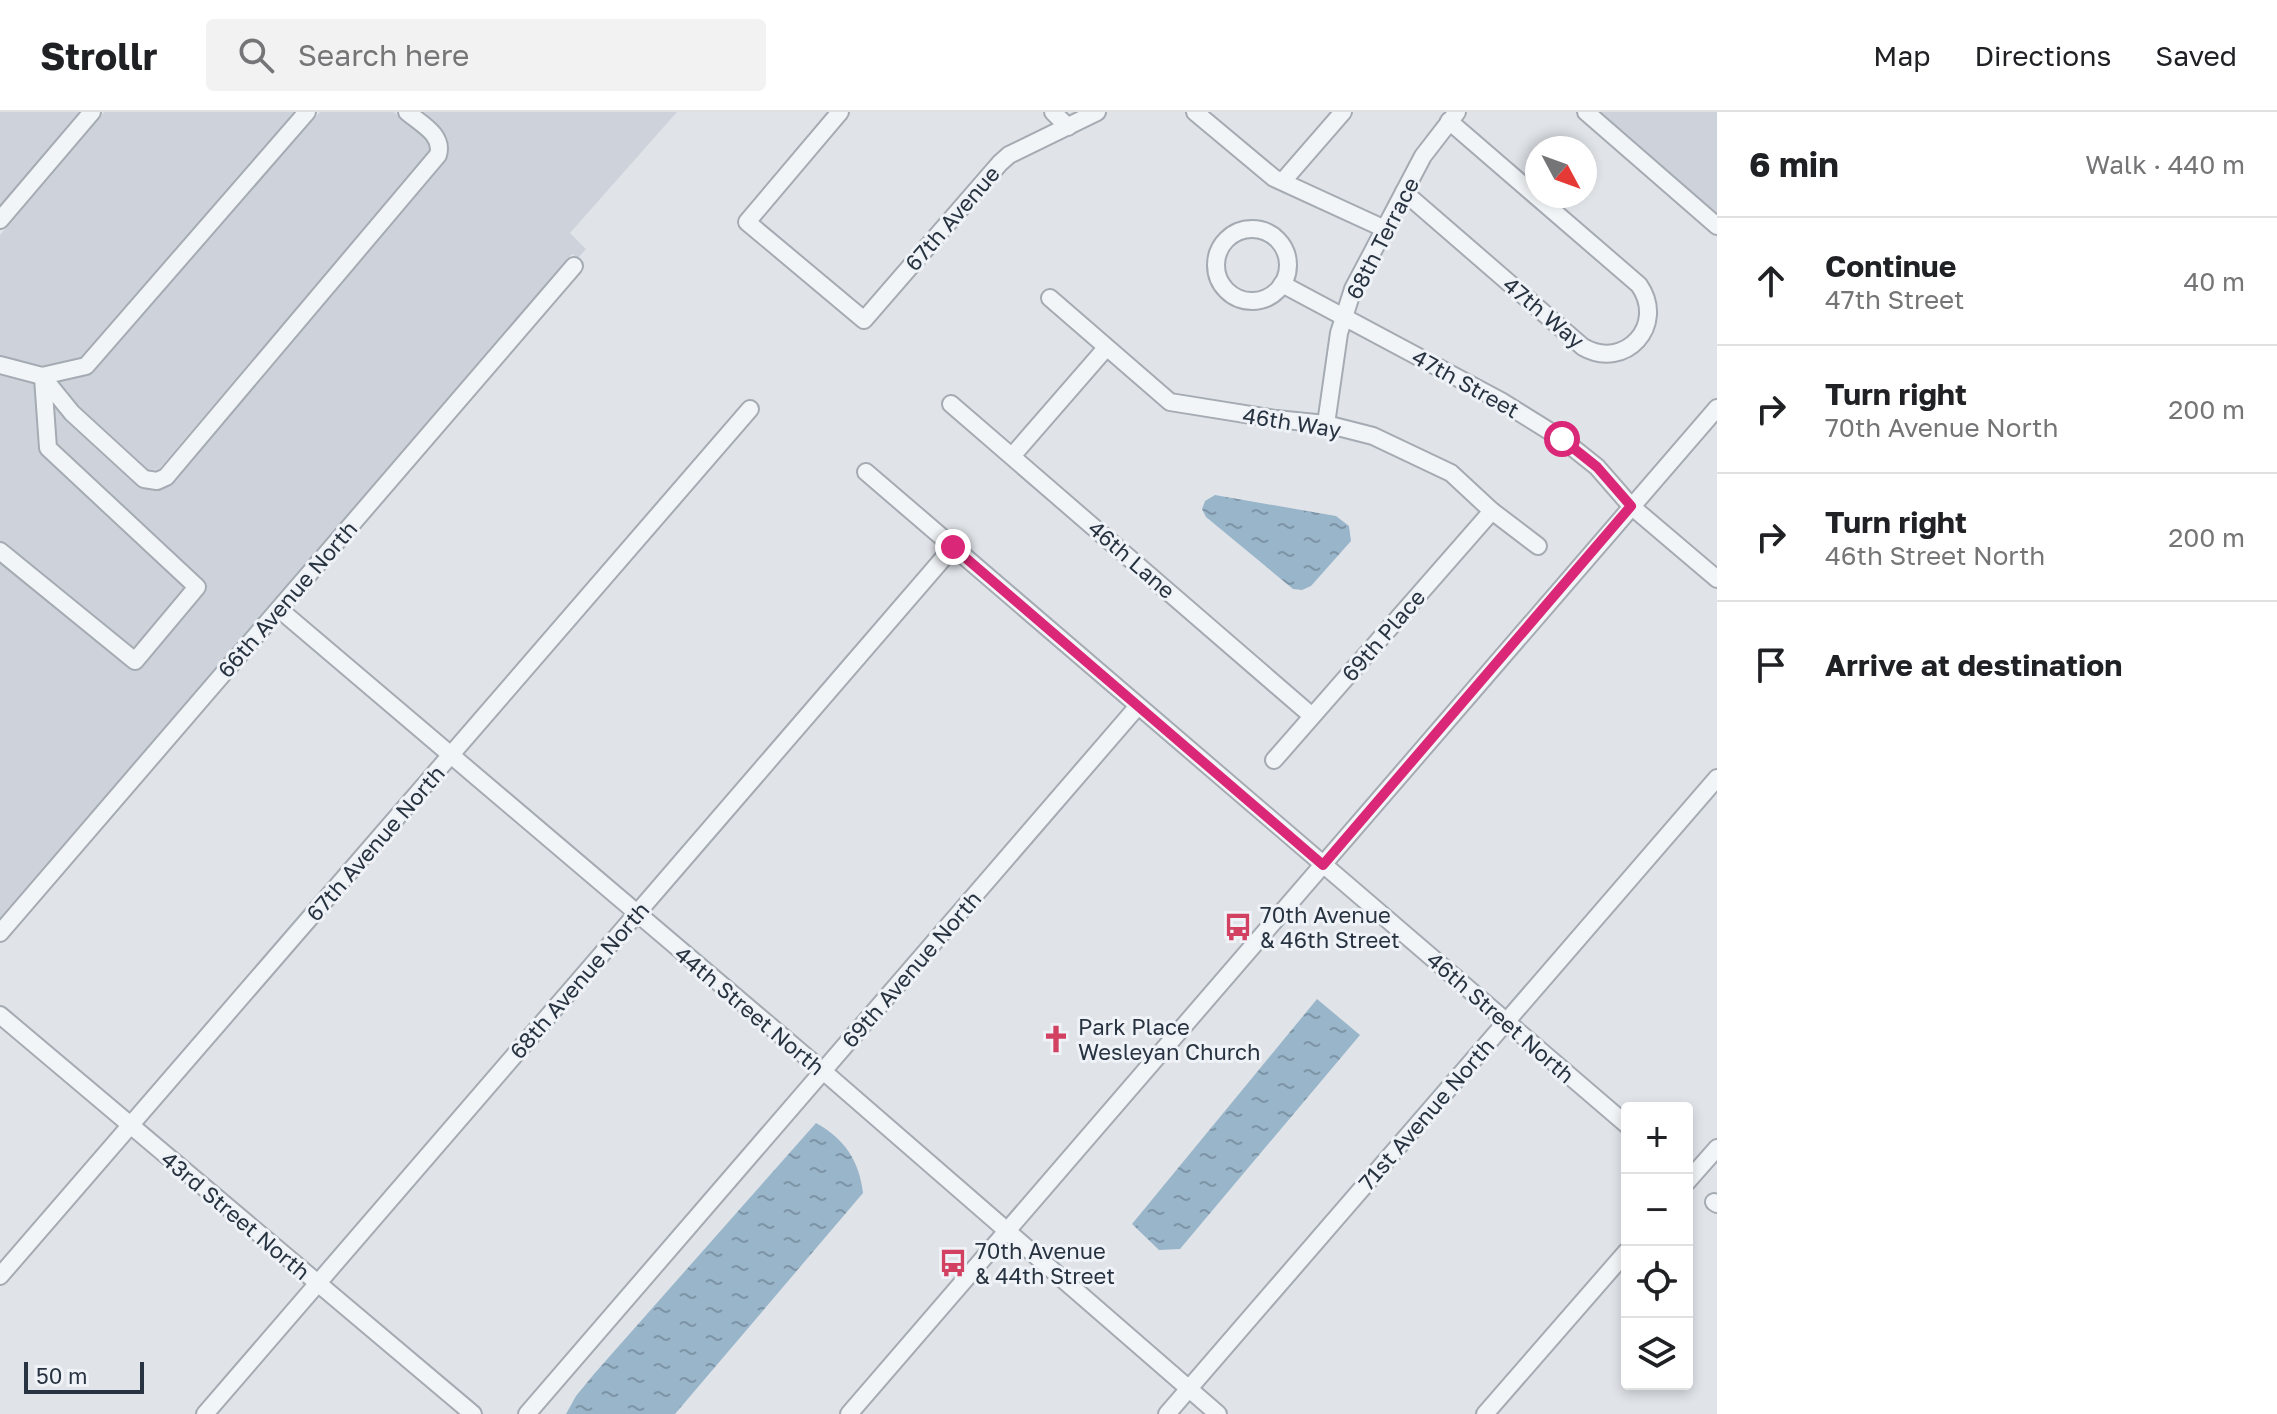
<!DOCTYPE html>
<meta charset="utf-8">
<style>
body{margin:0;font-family:"Golos Text",sans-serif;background:#f2f2f2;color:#202124}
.controls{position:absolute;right:24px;bottom:24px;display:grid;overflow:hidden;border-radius:8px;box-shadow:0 4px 12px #0003}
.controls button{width:72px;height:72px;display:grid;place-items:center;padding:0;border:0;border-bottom:2px solid #e0e0e0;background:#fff;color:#202124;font:40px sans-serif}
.compass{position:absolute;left:1525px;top:24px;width:72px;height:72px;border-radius:50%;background:#fff;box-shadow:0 4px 12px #0003;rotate:131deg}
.scale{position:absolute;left:24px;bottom:20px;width:120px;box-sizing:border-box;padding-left:8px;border:4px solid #283341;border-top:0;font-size:22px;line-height:28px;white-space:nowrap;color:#283341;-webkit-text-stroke:6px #eff3f7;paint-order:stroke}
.stop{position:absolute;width:24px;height:24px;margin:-18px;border:6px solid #db2777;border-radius:50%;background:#fff}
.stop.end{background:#db2777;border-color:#fff;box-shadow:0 2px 8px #0008}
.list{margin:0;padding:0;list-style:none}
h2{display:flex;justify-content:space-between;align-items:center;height:104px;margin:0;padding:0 32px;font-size:34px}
h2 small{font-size:26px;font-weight:400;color:#757577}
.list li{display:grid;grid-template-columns:52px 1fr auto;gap:24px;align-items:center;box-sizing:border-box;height:128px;padding:0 32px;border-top:2px solid #e0e0e0}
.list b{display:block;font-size:30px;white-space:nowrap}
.list p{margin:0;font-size:26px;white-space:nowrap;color:#757577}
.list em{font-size:26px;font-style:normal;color:#757577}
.icon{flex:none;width:44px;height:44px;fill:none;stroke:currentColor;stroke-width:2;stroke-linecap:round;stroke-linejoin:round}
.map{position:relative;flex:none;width:1717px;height:1302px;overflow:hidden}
header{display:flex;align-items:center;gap:48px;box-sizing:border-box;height:112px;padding:0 40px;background:#fff;border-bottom:2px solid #e0e0e0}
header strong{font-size:38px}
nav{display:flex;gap:44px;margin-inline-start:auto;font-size:28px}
.search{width:560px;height:72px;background:#f2f2f2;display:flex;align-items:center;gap:20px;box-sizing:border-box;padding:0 28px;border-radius:8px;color:#757577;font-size:30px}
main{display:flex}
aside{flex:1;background:#fff}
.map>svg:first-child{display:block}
.built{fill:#ced3db}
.water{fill:url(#water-ripples)}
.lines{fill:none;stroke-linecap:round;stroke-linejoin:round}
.minor-casing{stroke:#a5abb3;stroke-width:20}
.minor{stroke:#f2f5f7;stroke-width:16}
.route{stroke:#db2777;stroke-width:10}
.labels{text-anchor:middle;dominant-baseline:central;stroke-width:6;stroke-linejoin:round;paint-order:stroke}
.street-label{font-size:22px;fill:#283341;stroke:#eff3f7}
.poi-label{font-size:22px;fill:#283341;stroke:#eff3f7;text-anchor:start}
</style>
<header>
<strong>Strollr</strong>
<div class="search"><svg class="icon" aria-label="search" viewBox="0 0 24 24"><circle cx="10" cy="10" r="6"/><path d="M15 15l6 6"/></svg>Search here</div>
<nav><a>Map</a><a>Directions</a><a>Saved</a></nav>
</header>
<main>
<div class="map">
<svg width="1717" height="1302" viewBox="0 0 1717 1302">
<defs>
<pattern id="water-ripples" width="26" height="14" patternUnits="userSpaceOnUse" patternTransform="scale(2)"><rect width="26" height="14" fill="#99b5ca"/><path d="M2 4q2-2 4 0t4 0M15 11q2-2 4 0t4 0" fill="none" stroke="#7d94a6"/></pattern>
</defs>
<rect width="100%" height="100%" fill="#e0e4e9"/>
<!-- built -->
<g class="built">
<path d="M0 0H79L0 94Z"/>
<path d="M104 0H295L80 246 40 255 7 247 0 243V123Z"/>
<path d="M320 0H394L431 31 430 39 159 357 147 359 78 296 57 270 93 260Z"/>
<path d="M420 0H677L570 121 586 137 578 146 572 142 0 807V450L130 556 142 555 204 481 203 469 56 333 53 293 66 308 139 374 157 378 171 372 446 49 449 39 447 25Z"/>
<path d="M1599 0H1717V103Z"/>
<path d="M0 263 34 271 38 336 42 342 185 475 133 537 0 429Z"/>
</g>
<!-- water -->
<g class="water">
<path d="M1215 383 1336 404 1349 414 1351 429 1311 474 1302 478 1293 477 1206 405 1202 397 1205 389Z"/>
<path d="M1317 887 1360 923 1180 1137 1159 1138 1132 1112Z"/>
<path d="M816 1011C845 1027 859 1049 863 1081L675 1302H566L576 1284 594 1262Z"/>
</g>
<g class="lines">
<defs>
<g id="minor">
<path d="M840 0 747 110 864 208 1000 51 1009 43 1097 0"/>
<path d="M1053 0 1068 15"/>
<path d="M1195 0 1274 66 1385 117"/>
<path d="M1586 0 1717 114"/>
<path d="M1283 69 1343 0"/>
<path d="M1404 80 1583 235C1625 259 1667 213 1639 173L1449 9"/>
<path d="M0 108 92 0"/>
<circle cx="1252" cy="153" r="36"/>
<path d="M1282 172 1501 289 1562 327 1597 355 1631 394 1717 467"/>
<path d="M1050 186 1170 290 1276 307 1326 312 1373 324 1451 361 1492 399 1538 434"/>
<path d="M0 253 42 264 86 254 307 0"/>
<path d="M42 264 72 301 144 367 157 369 166 365 438 43C444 23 421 12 407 0"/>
<path d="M951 292 1312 604"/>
<path d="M1326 312 1339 221 1353 177 1423 44 1457 0"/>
<path d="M1013 343 1106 236"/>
<path d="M866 360 1627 1013"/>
<path d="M0 439 135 549 197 475 48 336 43 266"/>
<path d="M279 497 823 959 1218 1302"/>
<path d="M1274 648 1492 399"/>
<path d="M0 821 574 154"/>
<path d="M0 903 473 1302"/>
<path d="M1687 1070 1717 1036"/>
<path d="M1714 1090 1717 1092"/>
<path d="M0 1164 750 297"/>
<path d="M205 1302 953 435"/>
<path d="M527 1302 1138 594"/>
<path d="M849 1302 1717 296"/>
<path d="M1167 1302 1717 666"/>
<path d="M1485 1302 1627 1139"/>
</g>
</defs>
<!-- minor casing -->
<use href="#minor" class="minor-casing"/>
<!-- minor -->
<use href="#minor" class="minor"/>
</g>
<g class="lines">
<!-- route -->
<path class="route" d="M953 435 1323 753 1631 394 1597 355 1562 327"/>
</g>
<!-- icons -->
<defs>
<symbol id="bus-bare" viewBox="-9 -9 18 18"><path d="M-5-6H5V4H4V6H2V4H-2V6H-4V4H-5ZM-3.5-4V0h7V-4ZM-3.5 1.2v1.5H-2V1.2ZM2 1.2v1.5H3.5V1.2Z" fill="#d24161" stroke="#eff3f7" stroke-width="2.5" paint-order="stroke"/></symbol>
<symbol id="church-bare" viewBox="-9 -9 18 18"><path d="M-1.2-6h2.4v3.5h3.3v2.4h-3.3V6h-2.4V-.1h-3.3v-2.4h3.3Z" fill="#d24161" stroke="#eff3f7" stroke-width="2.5" paint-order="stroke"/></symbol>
</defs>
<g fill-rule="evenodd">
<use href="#bus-bare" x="1218" y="795" width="40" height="40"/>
<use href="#church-bare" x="1036" y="907" width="40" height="40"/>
<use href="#bus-bare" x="933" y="1131" width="40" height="40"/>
</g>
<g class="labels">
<!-- street labels -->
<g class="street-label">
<text transform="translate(952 106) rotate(-49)">67th Avenue</text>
<text transform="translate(1382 126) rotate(-63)">68th Terrace</text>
<text transform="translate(1544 200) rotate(40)">47th Way</text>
<text transform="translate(1466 271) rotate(29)">47th Street</text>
<text transform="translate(1292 310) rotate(9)">46th Way</text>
<text transform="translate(1132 447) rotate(41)">46th Lane</text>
<text transform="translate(287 487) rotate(-49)">66th Avenue North</text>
<text transform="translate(1383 523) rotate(-49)">69th Place</text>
<text transform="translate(375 731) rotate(-49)">67th Avenue North</text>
<text transform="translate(911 857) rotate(-49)">69th Avenue North</text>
<text transform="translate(579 868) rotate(-49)">68th Avenue North</text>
<text transform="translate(750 898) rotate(40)">44th Street North</text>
<text transform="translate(1501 905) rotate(41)">46th Street North</text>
<text transform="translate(1426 1002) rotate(-49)">71st Avenue North</text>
<text transform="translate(236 1103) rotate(40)">43rd Street North</text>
</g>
<!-- poi labels -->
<g class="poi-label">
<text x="1260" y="802">70th Avenue<tspan x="1260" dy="25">&amp; 46th Street</tspan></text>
<text x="1078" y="914">Park Place<tspan x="1078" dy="25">Wesleyan Church</tspan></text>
<text x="975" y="1138">70th Avenue<tspan x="975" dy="25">&amp; 44th Street</tspan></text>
</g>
</g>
</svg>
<div class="controls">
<button>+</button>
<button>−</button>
<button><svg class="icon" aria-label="locate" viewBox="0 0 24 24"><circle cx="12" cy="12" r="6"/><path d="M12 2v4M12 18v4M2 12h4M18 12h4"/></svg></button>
<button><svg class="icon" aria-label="layers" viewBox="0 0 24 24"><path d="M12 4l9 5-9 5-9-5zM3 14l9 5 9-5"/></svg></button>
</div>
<svg class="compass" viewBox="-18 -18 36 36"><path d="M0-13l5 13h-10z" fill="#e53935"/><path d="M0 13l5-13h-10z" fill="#757577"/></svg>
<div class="scale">50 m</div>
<div class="stop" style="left:1562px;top:327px"></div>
<div class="stop end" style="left:953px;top:435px"></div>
</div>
<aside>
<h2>6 min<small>Walk · 440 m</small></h2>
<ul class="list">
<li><svg class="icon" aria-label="ahead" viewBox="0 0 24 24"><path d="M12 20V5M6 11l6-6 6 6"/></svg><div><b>Continue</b><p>47th Street</p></div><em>40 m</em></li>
<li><svg class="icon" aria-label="right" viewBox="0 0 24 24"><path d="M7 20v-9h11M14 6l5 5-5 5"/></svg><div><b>Turn right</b><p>70th Avenue North</p></div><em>200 m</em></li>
<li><svg class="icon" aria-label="right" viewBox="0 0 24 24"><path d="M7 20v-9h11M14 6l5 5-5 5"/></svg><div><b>Turn right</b><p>46th Street North</p></div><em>200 m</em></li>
<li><svg class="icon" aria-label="arrive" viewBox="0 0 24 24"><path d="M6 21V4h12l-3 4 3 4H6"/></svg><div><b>Arrive at destination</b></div></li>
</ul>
</aside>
</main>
